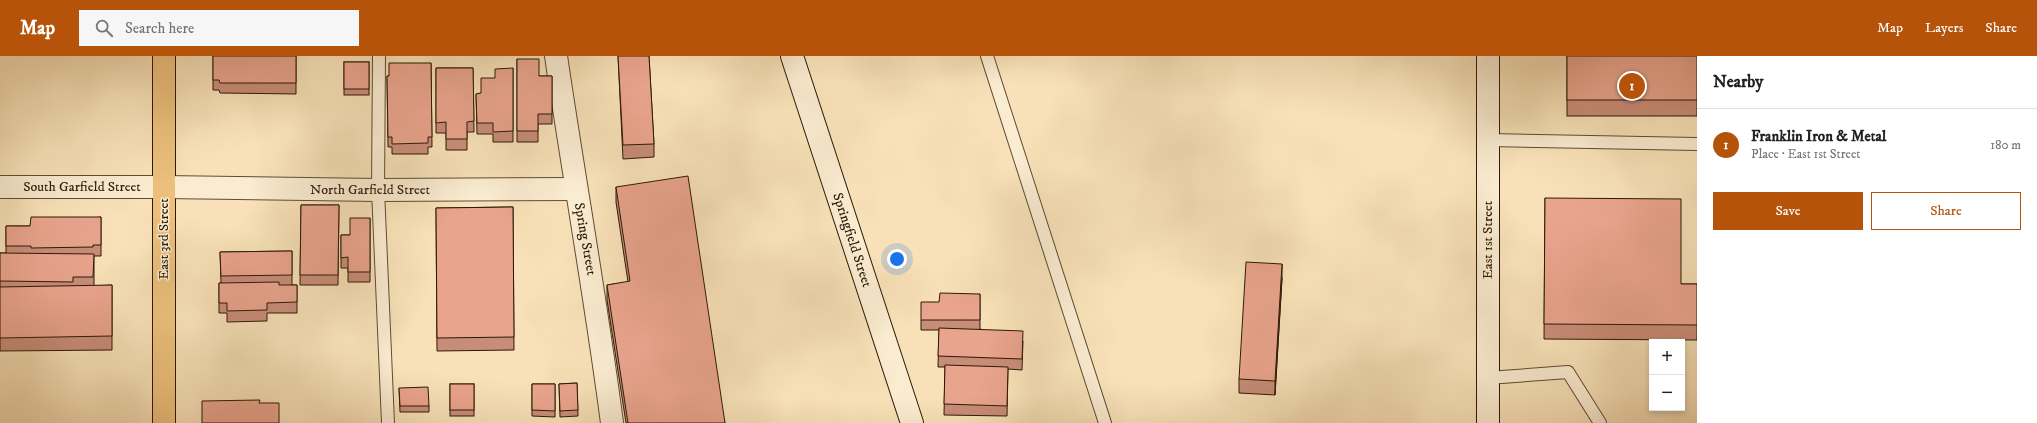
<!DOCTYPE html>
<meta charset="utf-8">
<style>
body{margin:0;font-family:"IM FELL DW Pica",serif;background:#f6f6f6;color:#202124}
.controls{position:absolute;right:12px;bottom:12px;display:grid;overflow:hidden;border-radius:0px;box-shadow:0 2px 6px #0003}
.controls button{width:36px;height:36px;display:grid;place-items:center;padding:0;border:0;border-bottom:1px solid #e0e0e0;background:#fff;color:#202124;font:20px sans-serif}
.you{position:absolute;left:897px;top:203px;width:14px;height:14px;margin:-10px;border:3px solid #fff;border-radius:50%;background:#1a73e8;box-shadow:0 0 0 6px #1a73e833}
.badge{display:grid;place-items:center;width:26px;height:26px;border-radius:50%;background:#b45309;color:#fff;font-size:13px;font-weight:700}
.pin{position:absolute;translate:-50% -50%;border:2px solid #fff;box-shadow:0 1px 4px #0006}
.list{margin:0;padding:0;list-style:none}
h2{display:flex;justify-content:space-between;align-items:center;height:52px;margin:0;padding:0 16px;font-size:17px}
h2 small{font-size:13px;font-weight:400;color:#757577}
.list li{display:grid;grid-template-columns:26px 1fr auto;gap:12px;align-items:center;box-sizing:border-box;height:72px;padding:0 16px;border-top:1px solid #e0e0e0}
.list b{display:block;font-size:15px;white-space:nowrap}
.list p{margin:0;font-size:13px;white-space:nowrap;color:#757577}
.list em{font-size:13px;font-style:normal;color:#757577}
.actions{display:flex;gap:8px;padding:12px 16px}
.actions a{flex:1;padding:9px 0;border:1px solid #b45309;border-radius:0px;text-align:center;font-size:14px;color:#b45309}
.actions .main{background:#b45309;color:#fff}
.icon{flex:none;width:22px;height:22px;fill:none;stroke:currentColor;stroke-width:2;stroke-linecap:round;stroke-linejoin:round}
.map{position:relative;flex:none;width:1697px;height:367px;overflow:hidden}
header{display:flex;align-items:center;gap:24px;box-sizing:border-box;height:56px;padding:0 20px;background:#b45309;color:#fff}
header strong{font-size:19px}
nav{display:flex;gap:22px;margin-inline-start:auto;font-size:14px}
.search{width:280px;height:36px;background:#f6f6f6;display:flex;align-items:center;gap:10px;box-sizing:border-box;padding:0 14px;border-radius:0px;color:#757577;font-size:15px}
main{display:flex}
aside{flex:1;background:#fff}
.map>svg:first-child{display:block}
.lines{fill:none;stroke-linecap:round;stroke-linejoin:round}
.lane-casing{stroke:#604b32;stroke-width:14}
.street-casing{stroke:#604b32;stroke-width:24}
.secondary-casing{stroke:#2d1906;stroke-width:24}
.primary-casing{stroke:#2d1906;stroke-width:24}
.lane{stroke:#faecd1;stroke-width:12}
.street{stroke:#faecd1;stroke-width:22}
.secondary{stroke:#faecd1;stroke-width:22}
.primary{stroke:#ecc07c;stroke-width:22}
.wall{fill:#c88d79;stroke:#2d1906}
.shaded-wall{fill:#a37363;stroke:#2d1906}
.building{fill:#e9a48d;stroke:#2d1906}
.labels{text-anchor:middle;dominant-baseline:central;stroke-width:3;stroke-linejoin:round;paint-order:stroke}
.street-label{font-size:14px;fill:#2d1906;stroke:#faecd1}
</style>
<header>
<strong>Map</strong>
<div class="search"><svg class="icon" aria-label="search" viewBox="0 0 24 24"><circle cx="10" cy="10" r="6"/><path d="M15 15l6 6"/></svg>Search here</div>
<nav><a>Map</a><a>Layers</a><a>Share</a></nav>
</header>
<main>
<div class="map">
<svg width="1697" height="367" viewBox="0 0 1697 367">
<rect width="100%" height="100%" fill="#f8e1b8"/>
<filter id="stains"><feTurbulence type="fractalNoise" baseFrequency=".005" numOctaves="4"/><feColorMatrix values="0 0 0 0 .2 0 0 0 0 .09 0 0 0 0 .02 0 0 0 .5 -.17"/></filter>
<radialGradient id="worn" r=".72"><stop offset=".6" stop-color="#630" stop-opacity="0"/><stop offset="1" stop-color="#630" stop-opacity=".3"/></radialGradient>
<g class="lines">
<defs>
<g id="lane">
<path d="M379 0 378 134 388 367"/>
<path d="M987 0 1105 367"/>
<path d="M1488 84 1697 88"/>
<path d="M1488 322 1568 316 1600 367"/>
</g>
<g id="street">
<path d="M556 0C574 122 596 244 612 367"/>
<path d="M0 131H164L378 134 576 133"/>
</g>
<g id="secondary">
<path d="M792 0 912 367"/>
<path d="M1488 367V0"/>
</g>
<path id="primary" d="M164 367V0"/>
</defs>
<!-- lane casing -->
<use href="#lane" class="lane-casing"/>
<!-- street casing -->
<use href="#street" class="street-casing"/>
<!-- secondary casing -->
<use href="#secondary" class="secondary-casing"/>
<!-- primary casing -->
<use href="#primary" class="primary-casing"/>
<!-- lane -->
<use href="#lane" class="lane"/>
<!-- street -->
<use href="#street" class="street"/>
<!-- secondary -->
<use href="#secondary" class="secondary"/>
<!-- primary -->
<use href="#primary" class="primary"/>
</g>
<!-- wall -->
<g class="wall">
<path d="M213 0H296V38L220 37 219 34H213Z"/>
<path d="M618 0H649L654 88V101L623 103Z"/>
<rect x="1567" y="0" width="130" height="60"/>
<path d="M517 3 539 20H552V68H538V86H517Z"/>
<rect x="344" y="6" width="25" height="33"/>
<path d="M431 7 432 91H428V98H392V91H388L387 20H389Z"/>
<path d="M436 12H473L474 76H467V94H446V77H436Z"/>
<path d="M513 12V86H493V78H477L476 38 481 37Z"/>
<path d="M616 131 725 367H626L607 244V229L628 226 616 146Z"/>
<path d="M1545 142 1681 228H1697V284L1544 283Z"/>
<path d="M301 149H339L338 229H300Z"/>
<path d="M513 151 514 294 437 295 436 152Z"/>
<path d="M101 161V200H94V230L112 229V294L0 295V197H6V170H30Z"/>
<path d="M370 162V226H348V212H341V179H350Z"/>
<path d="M292 195V229H297V257H267V265L227 266V257H219V227H221L220 196Z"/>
<path d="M1282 222 1275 339 1239 337V323Z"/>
<path d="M980 238V273L1023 285 1022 314 1008 313 1007 360 944 359 945 311H938L939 274H921V264L939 246Z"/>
<path d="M577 327 578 360 560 361 559 328Z"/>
<rect x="450" y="328" width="24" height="32"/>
<path d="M532 328H555V361L532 360Z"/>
<path d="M399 332 429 350V356H400Z"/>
</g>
<!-- shaded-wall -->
<path class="shaded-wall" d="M1282 208V222L1275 339V325Z"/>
<!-- building -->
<g class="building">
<path d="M213 0H296V27H220L219 24H213Z"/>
<path d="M618 0H649L654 88 623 89Z"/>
<rect x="1567" y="0" width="130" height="44"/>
<path d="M517 3H539V20H552V58H538V75H517Z"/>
<rect x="344" y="6" width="25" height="27"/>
<path d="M389 7H431L432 81H428V87L392 88V81H388L387 20H389Z"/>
<path d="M436 12H473L474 65 467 66V83H446V66L436 67Z"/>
<path d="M513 12V75L493 76V67H477L476 38 481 37V22H495V13Z"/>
<path d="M688 120 725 367H628L607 229 630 225 616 131Z"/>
<path d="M1545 142 1681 143V228H1697V269L1544 268Z"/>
<path d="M301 149H339L338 219H300Z"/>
<path d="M513 151 514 281 437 282 436 152Z"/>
<path d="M31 161H101V189H93V191L31 192V190H6V170H30Z"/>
<path d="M350 162H370V216H348V201L341 202V179H350Z"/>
<path d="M292 195V219L221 220 220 196Z"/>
<path d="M0 197 94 198 93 221H73V226L0 225Z"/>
<path d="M1246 206 1282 208 1275 325 1239 323Z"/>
<path d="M279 226V229H297V246L267 247V254L227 255V247H219V227Z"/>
<path d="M112 229V280L0 282V231Z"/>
<path d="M940 237 980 238V264H921V246H939Z"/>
<path d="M939 272 1023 275 1022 303 938 300Z"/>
<path d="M945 309 1008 311 1007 350 944 348Z"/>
<path d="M577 327 578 354 560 355 559 328Z"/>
<rect x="450" y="328" width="24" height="26"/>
<path d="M532 328H555V355L532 354Z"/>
<path d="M428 331 429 350H400L399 332Z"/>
<path d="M260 344 259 347H279V367H202V345Z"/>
</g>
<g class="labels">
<!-- street labels -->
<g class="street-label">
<text x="82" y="131">South Garfield Street</text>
<text x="370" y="134">North Garfield Street</text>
<text transform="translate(164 183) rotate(-90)">East 3rd Street</text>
<text transform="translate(585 183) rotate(80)">Spring Street</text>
<text transform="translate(852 184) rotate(72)">Springfield Street</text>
<text transform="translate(1488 184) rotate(-90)">East 1st Street</text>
</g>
</g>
<rect width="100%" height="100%" filter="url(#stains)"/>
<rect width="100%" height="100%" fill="url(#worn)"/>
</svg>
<div class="controls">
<button>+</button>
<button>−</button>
</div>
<div class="you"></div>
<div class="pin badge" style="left:1632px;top:30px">1</div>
</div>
<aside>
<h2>Nearby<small></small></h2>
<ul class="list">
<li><span class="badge">1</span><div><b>Franklin Iron &amp; Metal</b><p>Place · East 1st Street</p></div><em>180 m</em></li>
</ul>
<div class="actions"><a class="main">Save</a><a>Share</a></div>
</aside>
</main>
